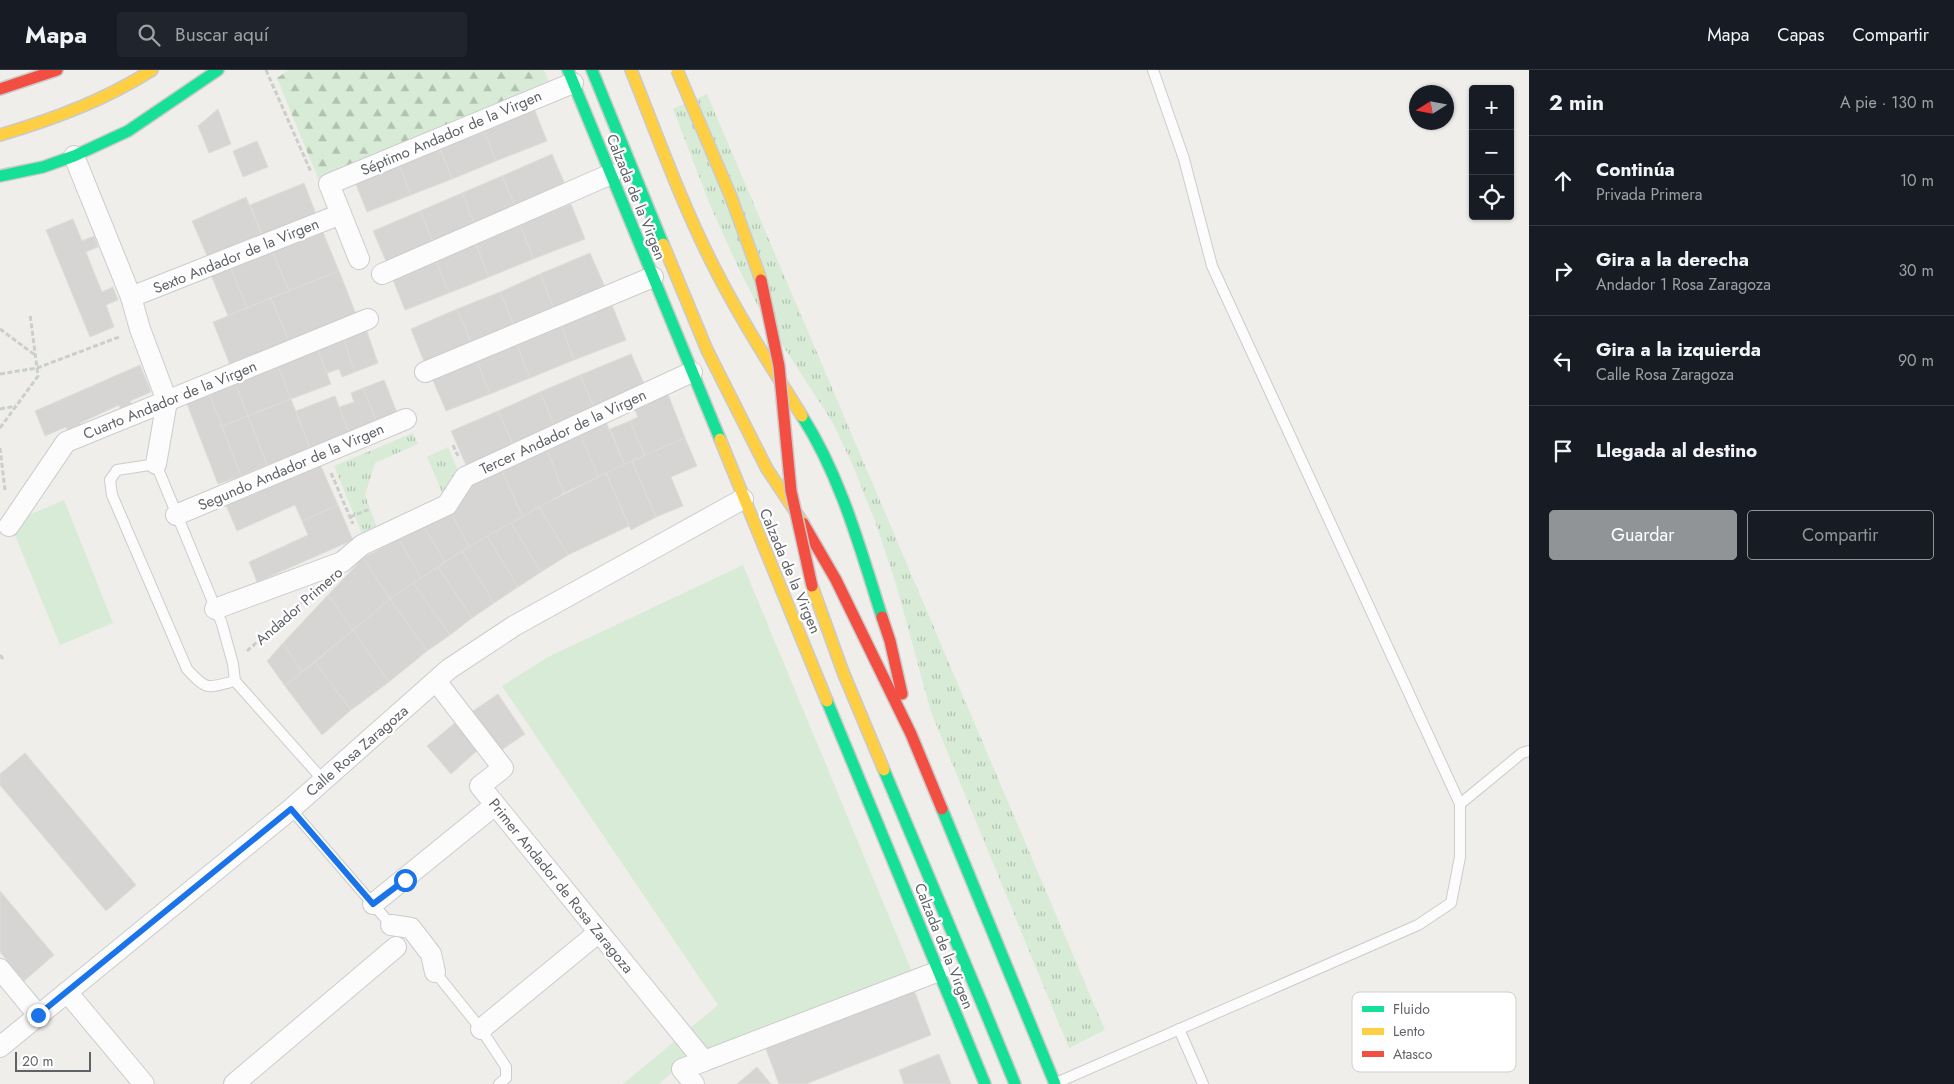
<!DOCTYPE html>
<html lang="es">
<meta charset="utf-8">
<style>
body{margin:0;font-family:Jost,sans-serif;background:#20242c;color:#f1f3f6}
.controls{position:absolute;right:15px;top:15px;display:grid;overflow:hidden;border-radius:5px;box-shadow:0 1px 4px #0004}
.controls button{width:45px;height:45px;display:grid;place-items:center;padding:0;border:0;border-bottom:1px solid #363941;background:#171b24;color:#f1f3f6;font:25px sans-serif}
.compass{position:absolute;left:1409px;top:15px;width:45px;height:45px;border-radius:50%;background:#171b24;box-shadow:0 1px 4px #0004;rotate:259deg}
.scale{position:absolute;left:15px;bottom:12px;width:76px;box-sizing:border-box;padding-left:5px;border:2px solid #5f6368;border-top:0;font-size:14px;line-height:18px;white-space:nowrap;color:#5f6368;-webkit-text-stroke:4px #fff;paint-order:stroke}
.stop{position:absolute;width:15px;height:15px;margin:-11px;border:4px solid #1a73e8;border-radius:50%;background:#fff}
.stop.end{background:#1a73e8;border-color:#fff;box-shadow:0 1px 5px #0008}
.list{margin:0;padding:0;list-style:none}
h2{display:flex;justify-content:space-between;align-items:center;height:65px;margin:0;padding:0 20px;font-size:21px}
h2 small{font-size:16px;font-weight:400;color:#9ea1a6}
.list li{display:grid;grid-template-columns:32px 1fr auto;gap:15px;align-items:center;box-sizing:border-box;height:90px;padding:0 20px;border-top:1px solid #363941}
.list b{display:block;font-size:19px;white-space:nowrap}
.list p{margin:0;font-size:16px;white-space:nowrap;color:#9ea1a6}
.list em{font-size:16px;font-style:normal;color:#9ea1a6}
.actions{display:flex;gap:10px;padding:15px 20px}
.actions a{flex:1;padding:11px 0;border:1px solid #919496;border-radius:5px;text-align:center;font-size:18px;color:#919496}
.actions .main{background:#919496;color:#fff}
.icon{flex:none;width:28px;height:28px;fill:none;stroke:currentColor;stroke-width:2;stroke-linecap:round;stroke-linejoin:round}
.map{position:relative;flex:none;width:1529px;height:1014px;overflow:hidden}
header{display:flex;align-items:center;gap:30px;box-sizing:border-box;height:70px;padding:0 25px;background:#171b24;border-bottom:1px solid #363941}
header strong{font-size:24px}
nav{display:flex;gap:28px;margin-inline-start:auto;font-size:18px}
.search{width:350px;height:45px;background:#20242c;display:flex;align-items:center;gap:12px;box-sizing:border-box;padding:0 18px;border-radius:5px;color:#9ea1a6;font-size:19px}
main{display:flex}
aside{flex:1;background:#171b24}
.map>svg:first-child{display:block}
.grass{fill:url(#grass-tufts)}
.forest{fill:url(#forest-firs)}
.park{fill:#d8ebd6}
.building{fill:#d6d5d3;stroke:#deddd9}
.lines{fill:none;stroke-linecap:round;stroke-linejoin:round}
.lane-casing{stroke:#cbcccc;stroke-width:12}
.street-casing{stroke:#cbcccc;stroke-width:22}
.fast-casing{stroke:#cacacb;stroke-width:14}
.slow-casing{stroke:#cacacb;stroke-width:14}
.jam-casing{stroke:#cacacb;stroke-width:14}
.path{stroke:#cacfcc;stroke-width:3;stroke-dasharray:5 2.5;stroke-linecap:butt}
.lane{stroke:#fdfcfc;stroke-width:10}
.street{stroke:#fdfcfc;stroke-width:20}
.fast{stroke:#16e098;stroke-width:11}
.slow{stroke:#ffcf43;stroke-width:11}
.jam{stroke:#f24e42;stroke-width:11}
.fast-bridge-casing{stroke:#cacacb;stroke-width:14;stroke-linecap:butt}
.slow-bridge-casing{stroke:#cacacb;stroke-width:14;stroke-linecap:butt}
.jam-bridge-casing{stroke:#cacacb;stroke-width:14;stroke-linecap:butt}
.fast-bridge{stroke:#16e098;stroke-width:11}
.slow-bridge{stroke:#ffcf43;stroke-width:11}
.jam-bridge{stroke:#f24e42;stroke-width:11}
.route{stroke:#1a73e8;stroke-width:6}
.labels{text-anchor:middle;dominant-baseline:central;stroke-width:4.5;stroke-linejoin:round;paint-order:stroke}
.street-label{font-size:15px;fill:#5f6368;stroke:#fff}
.key{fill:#fff;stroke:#cfd0d2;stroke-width:1}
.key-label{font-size:14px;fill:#5f6368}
</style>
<header>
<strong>Mapa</strong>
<div class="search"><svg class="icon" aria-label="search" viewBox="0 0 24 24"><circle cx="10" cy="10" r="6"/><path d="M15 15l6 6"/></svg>Buscar aquí</div>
<nav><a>Mapa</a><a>Capas</a><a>Compartir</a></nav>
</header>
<main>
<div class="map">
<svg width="1529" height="1014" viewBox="0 0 1529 1014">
<defs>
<pattern id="grass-tufts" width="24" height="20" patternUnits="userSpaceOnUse" patternTransform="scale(1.25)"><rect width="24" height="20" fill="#d8ebd6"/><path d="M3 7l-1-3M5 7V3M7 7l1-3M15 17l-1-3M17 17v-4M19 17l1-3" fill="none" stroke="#b2c2b1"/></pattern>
<pattern id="forest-firs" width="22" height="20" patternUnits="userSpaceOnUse" patternTransform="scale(1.25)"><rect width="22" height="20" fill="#d8ebd6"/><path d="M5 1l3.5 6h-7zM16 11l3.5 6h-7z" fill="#b2c2b1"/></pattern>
</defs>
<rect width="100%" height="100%" fill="#efeeea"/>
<!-- grass -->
<g class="grass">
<path d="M707 24 1105 960 1069 978 931 642 896 514 876 454 853 396 833 353 761 242 738 197 710 135 673 39Z"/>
<path d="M413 363 418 374 375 393 365 425 379 463 364 469 334 396Z"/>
<path d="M448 377 460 406 444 427 427 387Z"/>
</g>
<!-- forest -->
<path class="forest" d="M289 0H544L551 17 320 113 277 8Z"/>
<!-- park -->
<g class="park">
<path d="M64 430 113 553 60 575 10 453Z"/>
<path d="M743 495 913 904 682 994 659 1014H623L718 935 502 616 548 587Z"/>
</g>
<!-- building -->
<g class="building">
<path d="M533 36 547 71 496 91 482 56Z"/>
<path d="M218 39 231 74 209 83 198 56Z"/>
<path d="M482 56 496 91 452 109 438 73Z"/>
<path d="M257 71 268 97 243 107 233 81Z"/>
<path d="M438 73 452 109 411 125 397 89Z"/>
<path d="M552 84 567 119 517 140 502 106Z"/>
<path d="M397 89 411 125 367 142 353 107Z"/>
<path d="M502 106 517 140 476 158 462 123Z"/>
<path d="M304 113 316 144 262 165 250 135Z"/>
<path d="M462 123 476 158 435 176 420 141Z"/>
<path d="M246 127 262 165 208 188 192 151Z"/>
<path d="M571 134 585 169 533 189 520 154Z"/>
<path d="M420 141 435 176 388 196 373 161Z"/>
<path d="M73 149 82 171 94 166 98 177 86 182 102 222 113 217 118 230 106 235 114 257 90 267 46 160Z"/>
<path d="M520 154 533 189 489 207 475 172Z"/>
<path d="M322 160 339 201 289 221 272 181Z"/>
<path d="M475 172 489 207 449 223 435 188Z"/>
<path d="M272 181 289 221 247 238 231 198Z"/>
<path d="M590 183 605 217 554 239 540 204Z"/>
<path d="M435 188 449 223 405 240 391 205Z"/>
<path d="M231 198 247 238 228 246 211 205Z"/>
<path d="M339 201 356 244 289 271 271 228Z"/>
<path d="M540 204 554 239 514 256 500 222Z"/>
<path d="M500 222 514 256 472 274 457 239Z"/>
<path d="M271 228 289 271 230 295 213 252Z"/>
<path d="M612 235 626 270 574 290 561 255Z"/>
<path d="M457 239 472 274 425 294 411 259Z"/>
<path d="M561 255 574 290 530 308 516 273Z"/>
<path d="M366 259 378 293 355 302 343 268Z"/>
<path d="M343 268 355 302 342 307 339 299 327 303 317 278Z"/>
<path d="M516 273 530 308 490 324 476 289Z"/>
<path d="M317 278 331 314 291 329 277 294Z"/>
<path d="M631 284 646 318 595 340 580 305Z"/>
<path d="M476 289 490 324 446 341 431 306Z"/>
<path d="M277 294 291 329 248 346 234 310Z"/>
<path d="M140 295 151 322 130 331 135 343 124 348 119 335 80 353 84 363 72 369 66 357 45 366 35 341Z"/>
<path d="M580 305 595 340 555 357 540 322Z"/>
<path d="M234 310 248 346 222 356 208 320Z"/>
<path d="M384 310 398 345 377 353 363 318Z"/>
<path d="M363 318 377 353 349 363 339 337 354 332 351 323Z"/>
<path d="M208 320 241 406 218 414 185 329Z"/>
<path d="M540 322 555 357 513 375 498 341Z"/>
<path d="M668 324 685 368 645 386 630 351 638 347 634 338Z"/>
<path d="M335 326 349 363 310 379 296 341Z"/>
<path d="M291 329 310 379 267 395 248 346Z"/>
<path d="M498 341 513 375 466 395 451 361Z"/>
<path d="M248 346 267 395 241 406 222 356Z"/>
<path d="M605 350 625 395 598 407 579 361Z"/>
<path d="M630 351 645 386 625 395 610 359Z"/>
<path d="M579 361 598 407 564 423 546 377Z"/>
<path d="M685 368 697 396 671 407 683 436 656 447 632 391Z"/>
<path d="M546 377 564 423 523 447 500 397Z"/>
<path d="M632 391 656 447 631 460 606 403Z"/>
<path d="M319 392 338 435 302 451 295 435 237 461 225 433Z"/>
<path d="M500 397 523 447 469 477 449 439 473 406Z"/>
<path d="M606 403 629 456 568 485 539 437Z"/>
<path d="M338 435 353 470 257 512 249 492 308 465 302 451Z"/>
<path d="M539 437 568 485 541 502 511 453Z"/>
<path d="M449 439 469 477 445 492 423 455Z"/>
<path d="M511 453 541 502 518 517 487 466Z"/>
<path d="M423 455 445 492 421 508 399 469Z"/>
<path d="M487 466 518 517 494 533 462 481Z"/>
<path d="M399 469 421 508 390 529 363 488Z"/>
<path d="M462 481 494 533 472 548 438 497Z"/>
<path d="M363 488 390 529 353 560 328 525Z"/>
<path d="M438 497 472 548 450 565 413 513Z"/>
<path d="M413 513 450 565 427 581 390 529Z"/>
<path d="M328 525 353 560 302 602 283 573Z"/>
<path d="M390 529 427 581 389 612 353 560Z"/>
<path d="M353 560 389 612 351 640 315 592Z"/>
<path d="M283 573 302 602 285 616 267 591Z"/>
<path d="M315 592 351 640 322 665 285 616Z"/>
<path d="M498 624 525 664 500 681 473 641Z"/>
<path d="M456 652 479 679 451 704 427 676Z"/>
<path d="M25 683 136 815 106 841 0 715V704Z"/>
<path d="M0 821 54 885 24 911 0 882Z"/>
<path d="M913 917 931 965 806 1014H779L764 974Z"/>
<path d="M939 984 951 1014H904L899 1000Z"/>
<path d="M757 997 771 1014H737Z"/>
</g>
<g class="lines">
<defs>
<g id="lane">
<path d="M235 611C207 618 207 621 187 599L112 425 110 410 117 400 156 394 222 554 233 594 235 611 323 710"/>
<path d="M1460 734 1522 683 1529 681"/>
<path d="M291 739 391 855"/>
<path d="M435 902 481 959 506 997V1008L499 1014"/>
<path d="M1179 959 1203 1014"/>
<path d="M1056 1013 1418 855 1451 833 1460 787V734L1212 196 1184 89 1153 0"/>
</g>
<g id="street">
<path d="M74 86 131 227 140 259 167 331 156 394"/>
<path d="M359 189 329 114 573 13"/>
<path d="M382 204 611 104"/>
<path d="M131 227 341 144"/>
<path d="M425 302 653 207"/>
<path d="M176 445 406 349"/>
<path d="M9 456 66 372 368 249"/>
<path d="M215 539 342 492 362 475 447 435 465 407 692 302"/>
<path d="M436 611 503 698 480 716 704 991 682 999 694 1014"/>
<path d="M373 834 495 735"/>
<path d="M391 855 411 858 431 884 435 902"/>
<path d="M0 899 38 945"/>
<path d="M67 922 144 1014"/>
<path d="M481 959 599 862"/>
<path d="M0 977 291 739 449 599 514 556 743 429"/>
<path d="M704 991 939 901"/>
<path d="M234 1014 396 877"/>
</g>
<g id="fast">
<path d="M568 0 720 369"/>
<path d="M592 0 663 174"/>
<path d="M0 106 43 97 74 86 128 61 218 0"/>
<path d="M802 346C841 407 860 478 882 547"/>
<path d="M827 631 985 1014"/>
<path d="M942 739 1055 1014"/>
<path d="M983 936 1015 1014"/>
</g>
<g id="slow">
<path d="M631 0C658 67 682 135 715 199 741 250 772 298 802 346"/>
<path d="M0 65C54 49 105 30 152 0"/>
<path d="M663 174 707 280 767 399 803 453"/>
<path d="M720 369 827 631"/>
</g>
<g id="jam">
<path d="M0 19 57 0"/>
<path d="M803 453 836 510 911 664 942 739"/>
<path d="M882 547 890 571 902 624"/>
</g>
</defs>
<!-- lane casing -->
<use href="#lane" class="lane-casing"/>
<!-- street casing -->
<use href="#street" class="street-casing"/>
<!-- fast casing -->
<use href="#fast" class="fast-casing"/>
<!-- slow casing -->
<use href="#slow" class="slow-casing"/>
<!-- jam casing -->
<use href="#jam" class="jam-casing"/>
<!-- path -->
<g class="path">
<path d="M266 0 311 102"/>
<path d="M0 259 35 285"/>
<path d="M0 304 37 298 119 267"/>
<path d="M0 339 16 336"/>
<path d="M0 358 38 306 30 244"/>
<path d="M453 375 458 386"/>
<path d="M0 378 5 420"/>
<path d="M331 403 353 454"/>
<path d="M350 447 370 439"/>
<path d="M247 581 302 532"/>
<path d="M0 585 3 589"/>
</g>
<!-- lane -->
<use href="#lane" class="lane"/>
<!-- street -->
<use href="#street" class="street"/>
<!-- fast -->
<use href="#fast" class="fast"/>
<!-- slow -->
<use href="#slow" class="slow"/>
<!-- jam -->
<use href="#jam" class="jam"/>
<defs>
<path id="fast-bridge" d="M884 700 983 936"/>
<g id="slow-bridge">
<path d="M677 0 731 127 761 210"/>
<path d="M812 516 843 602 884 700"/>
</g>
<path id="jam-bridge" d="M761 210 779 296 791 421 812 516"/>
</defs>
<!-- fast-bridge casing -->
<use href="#fast-bridge" class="fast-bridge-casing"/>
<!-- slow-bridge casing -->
<use href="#slow-bridge" class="slow-bridge-casing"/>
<!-- jam-bridge casing -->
<use href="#jam-bridge" class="jam-bridge-casing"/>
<!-- fast-bridge -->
<use href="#fast-bridge" class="fast-bridge"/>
<!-- slow-bridge -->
<use href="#slow-bridge" class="slow-bridge"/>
<!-- jam-bridge -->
<use href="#jam-bridge" class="jam-bridge"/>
</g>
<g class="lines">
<!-- route -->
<path class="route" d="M38 945 291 739 373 834 405 810"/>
</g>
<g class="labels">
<!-- street labels -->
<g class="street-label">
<text transform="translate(451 63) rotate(-23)">Séptimo Andador de la Virgen</text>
<text transform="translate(636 127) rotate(68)">Calzada de la Virgen</text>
<text transform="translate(236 186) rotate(-22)">Sexto Andador de la Virgen</text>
<text transform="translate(170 330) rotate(-22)">Cuarto Andador de la Virgen</text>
<text transform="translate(563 362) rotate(-25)">Tercer Andador de la Virgen</text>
<text transform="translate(291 397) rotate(-23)">Segundo Andador de la Virgen</text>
<text transform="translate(790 501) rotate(67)">Calzada de la Virgen</text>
<text transform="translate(299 536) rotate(-41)">Andador Primero</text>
<text transform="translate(357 681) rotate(-41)">Calle Rosa Zaragoza</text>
<text transform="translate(561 816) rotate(51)">Primer Andador de Rosa Zaragoza</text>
<text transform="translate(944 876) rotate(68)">Calzada de la Virgen</text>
</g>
</g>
<!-- legend -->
<rect x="1352" y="922" width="164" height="80" rx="8" class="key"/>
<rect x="1362" y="936" width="22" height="6" fill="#16e098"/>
<rect x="1362" y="958" width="22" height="7" fill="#ffcf43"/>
<rect x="1362" y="981" width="22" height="6" fill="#f24e42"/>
<g class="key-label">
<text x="1393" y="944">Fluido</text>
<text x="1393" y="966">Lento</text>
<text x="1393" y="989">Atasco</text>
</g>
</svg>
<div class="controls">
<button>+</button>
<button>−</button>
<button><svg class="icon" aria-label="locate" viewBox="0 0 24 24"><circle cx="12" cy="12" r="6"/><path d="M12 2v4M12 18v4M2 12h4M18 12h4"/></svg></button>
</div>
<svg class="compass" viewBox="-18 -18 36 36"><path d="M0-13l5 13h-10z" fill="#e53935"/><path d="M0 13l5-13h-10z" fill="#9ea1a6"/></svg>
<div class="scale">20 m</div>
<div class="stop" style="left:405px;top:810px"></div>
<div class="stop end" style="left:38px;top:945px"></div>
</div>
<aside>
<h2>2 min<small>A pie · 130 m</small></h2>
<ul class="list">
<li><svg class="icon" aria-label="ahead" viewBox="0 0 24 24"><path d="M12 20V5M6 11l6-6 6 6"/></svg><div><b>Continúa</b><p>Privada Primera</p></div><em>10 m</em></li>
<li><svg class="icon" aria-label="right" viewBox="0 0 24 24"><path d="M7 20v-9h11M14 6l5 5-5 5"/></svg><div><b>Gira a la derecha</b><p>Andador 1 Rosa Zaragoza</p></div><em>30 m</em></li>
<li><svg class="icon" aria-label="left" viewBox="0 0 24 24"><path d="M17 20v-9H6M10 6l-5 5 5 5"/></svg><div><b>Gira a la izquierda</b><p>Calle Rosa Zaragoza</p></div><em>90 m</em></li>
<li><svg class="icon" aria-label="arrive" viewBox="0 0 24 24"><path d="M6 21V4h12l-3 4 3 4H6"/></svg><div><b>Llegada al destino</b></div></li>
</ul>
<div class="actions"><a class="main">Guardar</a><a>Compartir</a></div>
</aside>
</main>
